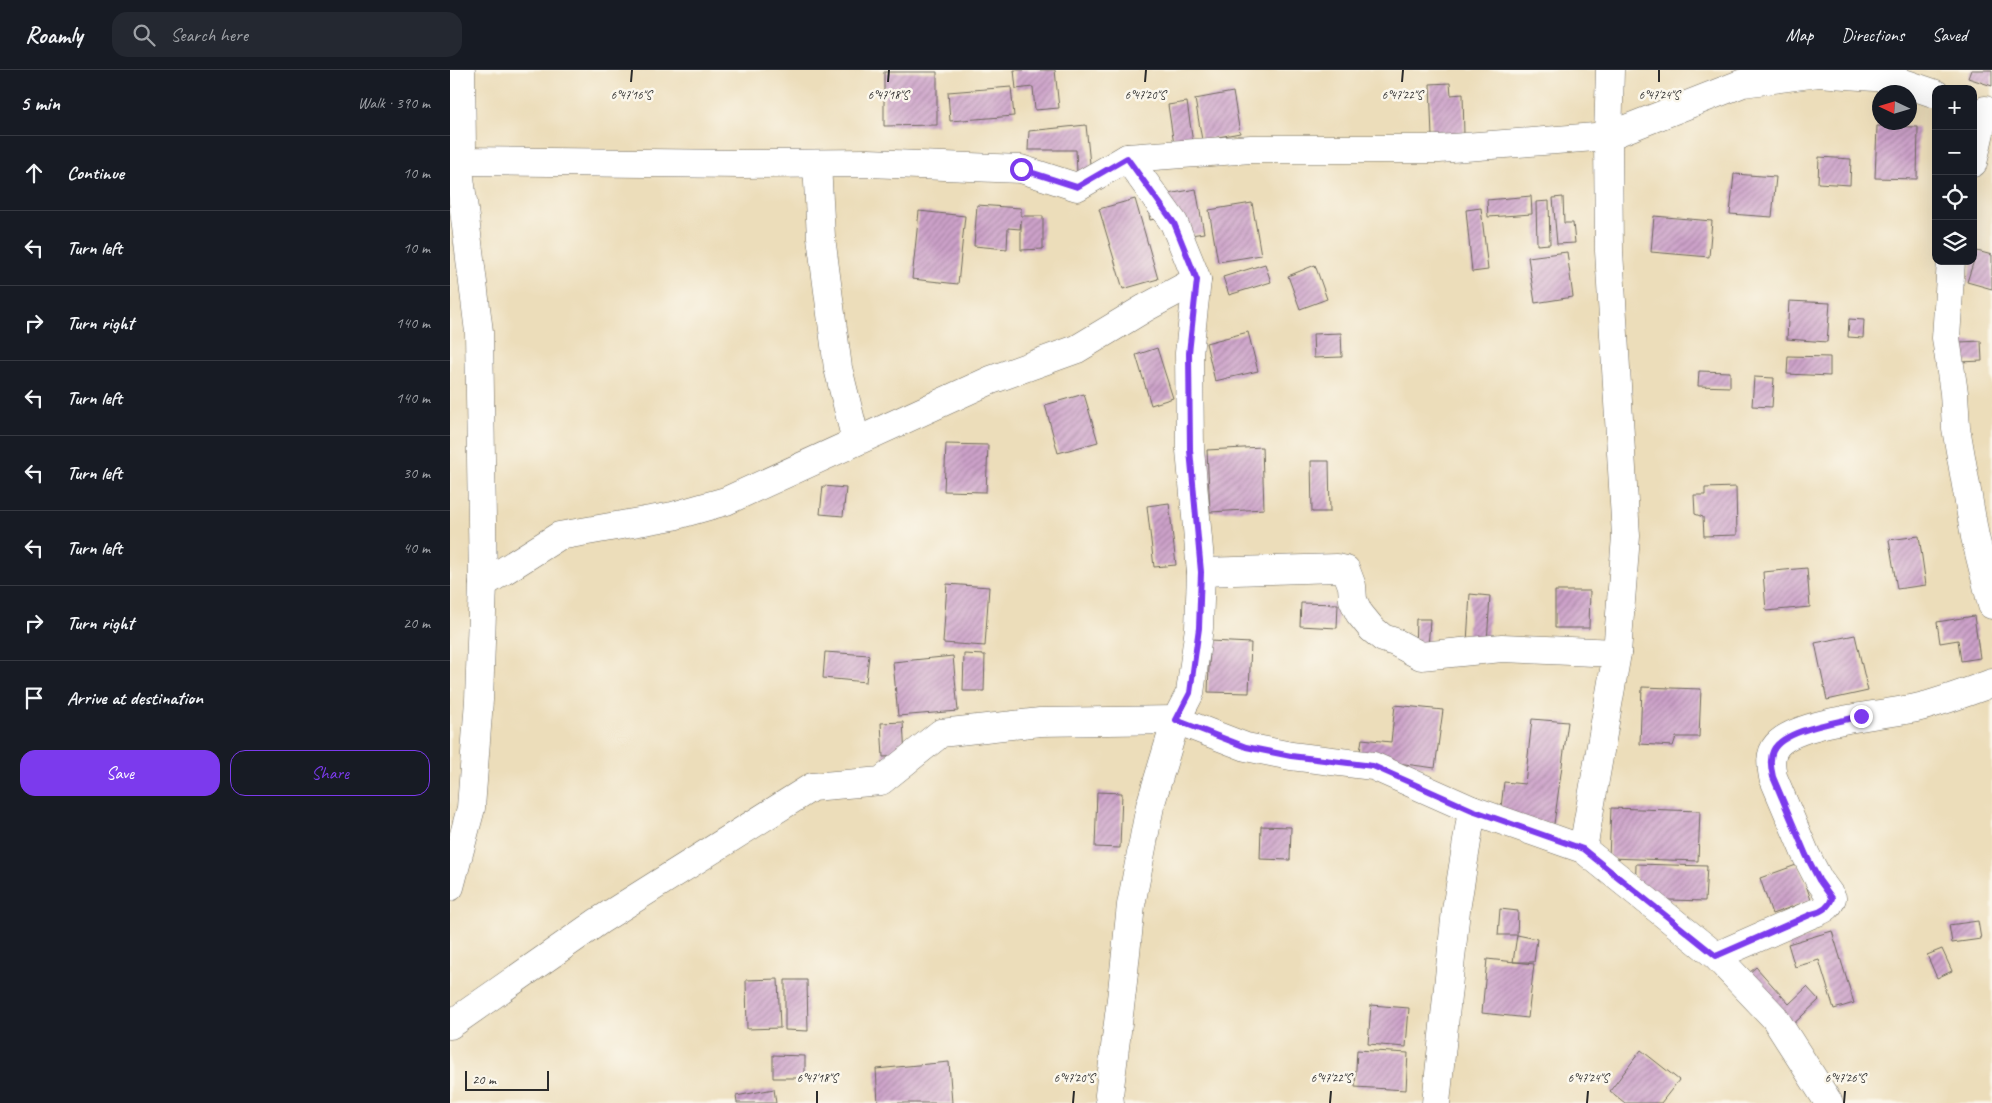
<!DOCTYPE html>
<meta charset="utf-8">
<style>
body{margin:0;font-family:Caveat,sans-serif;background:#242831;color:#f1f3f6}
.controls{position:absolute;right:15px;top:15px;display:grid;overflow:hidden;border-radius:10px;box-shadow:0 5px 20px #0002}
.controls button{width:45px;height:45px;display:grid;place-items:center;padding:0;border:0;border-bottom:1px solid #363941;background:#171b24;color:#f1f3f6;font:25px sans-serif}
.compass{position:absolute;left:1422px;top:15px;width:45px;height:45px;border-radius:50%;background:#171b24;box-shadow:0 5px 20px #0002;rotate:274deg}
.scale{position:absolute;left:15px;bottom:12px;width:84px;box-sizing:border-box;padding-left:5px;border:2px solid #2b2b2b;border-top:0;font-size:14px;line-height:18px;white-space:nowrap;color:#2b2b2b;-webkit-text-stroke:4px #fbf7ec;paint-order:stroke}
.stop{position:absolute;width:15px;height:15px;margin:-11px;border:4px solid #7c3aed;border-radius:50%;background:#fff}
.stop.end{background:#7c3aed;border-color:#fff;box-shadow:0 1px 5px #0008}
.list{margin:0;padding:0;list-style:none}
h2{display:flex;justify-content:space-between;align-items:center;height:65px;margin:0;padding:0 20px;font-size:21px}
h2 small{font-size:16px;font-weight:400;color:#9ea1a6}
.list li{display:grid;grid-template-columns:32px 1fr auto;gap:15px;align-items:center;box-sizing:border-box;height:75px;padding:0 20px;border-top:1px solid #363941}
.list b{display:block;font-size:19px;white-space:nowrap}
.list em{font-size:16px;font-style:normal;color:#9ea1a6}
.actions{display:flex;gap:10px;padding:15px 20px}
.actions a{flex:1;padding:11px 0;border:1px solid #7c3aed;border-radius:15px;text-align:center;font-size:18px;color:#7c3aed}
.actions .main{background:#7c3aed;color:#fff}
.icon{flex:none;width:28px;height:28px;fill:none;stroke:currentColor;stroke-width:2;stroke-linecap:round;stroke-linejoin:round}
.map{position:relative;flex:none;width:1542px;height:1033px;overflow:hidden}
header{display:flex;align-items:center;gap:30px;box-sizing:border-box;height:70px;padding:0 25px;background:#171b24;border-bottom:1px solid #363941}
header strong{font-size:24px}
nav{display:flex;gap:28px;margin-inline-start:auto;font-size:18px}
.search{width:350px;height:45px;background:#242831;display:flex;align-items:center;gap:12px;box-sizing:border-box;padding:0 18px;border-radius:15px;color:#9ea1a6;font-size:19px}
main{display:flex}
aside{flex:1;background:#171b24}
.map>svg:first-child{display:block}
.building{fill:url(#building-hatch)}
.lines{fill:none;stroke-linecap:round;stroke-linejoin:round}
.minor-casing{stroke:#6f695d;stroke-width:29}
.minor{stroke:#fff;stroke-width:28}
.route{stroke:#7c3aed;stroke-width:6}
.ticks{fill:none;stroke:#2b2b2b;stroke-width:2}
.ticks-label{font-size:12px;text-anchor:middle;fill:#2b2b2b;stroke:#fbf7ec;stroke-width:5;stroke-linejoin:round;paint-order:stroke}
</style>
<header>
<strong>Roamly</strong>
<div class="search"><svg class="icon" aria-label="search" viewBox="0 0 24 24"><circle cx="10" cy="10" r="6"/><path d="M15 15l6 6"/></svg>Search here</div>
<nav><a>Map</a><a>Directions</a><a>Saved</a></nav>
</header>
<main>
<aside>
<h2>5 min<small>Walk · 390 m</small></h2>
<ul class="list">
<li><svg class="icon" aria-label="ahead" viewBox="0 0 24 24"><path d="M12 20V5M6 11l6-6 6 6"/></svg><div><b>Continue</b></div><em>10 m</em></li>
<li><svg class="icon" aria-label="left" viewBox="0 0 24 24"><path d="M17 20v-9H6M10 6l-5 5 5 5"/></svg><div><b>Turn left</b></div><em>10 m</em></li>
<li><svg class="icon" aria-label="right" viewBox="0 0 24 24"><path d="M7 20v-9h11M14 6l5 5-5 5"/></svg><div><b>Turn right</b></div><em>140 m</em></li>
<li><svg class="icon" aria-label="left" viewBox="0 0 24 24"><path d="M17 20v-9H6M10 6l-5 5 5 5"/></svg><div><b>Turn left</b></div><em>140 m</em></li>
<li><svg class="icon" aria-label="left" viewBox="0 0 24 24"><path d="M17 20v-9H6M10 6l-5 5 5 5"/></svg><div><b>Turn left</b></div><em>30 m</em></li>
<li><svg class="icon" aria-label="left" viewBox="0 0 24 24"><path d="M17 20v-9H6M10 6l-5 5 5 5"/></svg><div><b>Turn left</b></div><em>40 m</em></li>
<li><svg class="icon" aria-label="right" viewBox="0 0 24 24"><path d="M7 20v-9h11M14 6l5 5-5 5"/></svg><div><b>Turn right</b></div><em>20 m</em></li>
<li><svg class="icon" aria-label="arrive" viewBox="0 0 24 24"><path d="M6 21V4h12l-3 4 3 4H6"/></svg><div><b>Arrive at destination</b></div></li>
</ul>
<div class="actions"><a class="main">Save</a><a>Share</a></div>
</aside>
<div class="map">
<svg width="1542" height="1033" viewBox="0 0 1542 1033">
<defs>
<pattern id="building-hatch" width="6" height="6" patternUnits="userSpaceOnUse" patternTransform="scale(1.25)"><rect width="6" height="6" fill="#cca1c9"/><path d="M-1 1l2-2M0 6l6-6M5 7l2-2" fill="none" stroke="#a683a3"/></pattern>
</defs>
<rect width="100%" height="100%" fill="#fbf7ec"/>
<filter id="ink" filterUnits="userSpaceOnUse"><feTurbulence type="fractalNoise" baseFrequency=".02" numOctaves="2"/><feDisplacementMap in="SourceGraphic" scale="10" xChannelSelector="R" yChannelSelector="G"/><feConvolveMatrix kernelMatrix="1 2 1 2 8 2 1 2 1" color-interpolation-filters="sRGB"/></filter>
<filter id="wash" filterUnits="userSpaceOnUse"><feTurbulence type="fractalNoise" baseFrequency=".0096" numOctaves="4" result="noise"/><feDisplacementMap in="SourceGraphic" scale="20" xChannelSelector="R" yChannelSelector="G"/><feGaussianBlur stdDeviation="1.12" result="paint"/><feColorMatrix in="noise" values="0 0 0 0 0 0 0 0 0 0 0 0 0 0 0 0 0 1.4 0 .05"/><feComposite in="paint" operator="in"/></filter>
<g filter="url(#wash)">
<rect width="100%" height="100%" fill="#ecddba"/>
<g id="blocks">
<!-- building -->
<g class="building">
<path d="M564 0H605L609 38 585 40 583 17 566 19Z"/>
<path d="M1521 0H1542V16L1518 8Z"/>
<path d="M434 2H487V55L434 56Z"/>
<path d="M1000 13 1001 25 1013 24 1014 65 982 67 980 14Z"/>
<path d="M561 17 564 46 500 51 498 22Z"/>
<path d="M783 22 790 63 752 70 745 29Z"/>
<path d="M737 32 743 73 724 75 718 35Z"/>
<path d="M636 55 641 104 627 103 626 80H578L579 61Z"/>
<path d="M1427 56 1468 57 1467 109 1425 108Z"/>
<path d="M1369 87 1401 89 1400 115 1368 113Z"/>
<path d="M1284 104 1326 107 1322 147 1280 144Z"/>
<path d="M746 119 754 163 734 166 730 144 700 150 696 128Z"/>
<path d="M1081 126 1082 144 1038 147 1037 130Z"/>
<path d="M1113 127 1114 153H1123L1125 173 1107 174 1103 128Z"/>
<path d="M685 129 708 209 673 219 649 139Z"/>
<path d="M1099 131 1100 174 1087 175 1086 132Z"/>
<path d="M802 133 811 185 768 192 759 140Z"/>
<path d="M527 135 571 138V146H593V179L571 180V150L570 159 558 158 557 179 524 176Z"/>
<path d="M1031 138 1038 200 1022 202 1016 140Z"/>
<path d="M469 141 515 146 508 214 462 209Z"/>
<path d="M1204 146 1262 151 1259 187 1201 182Z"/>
<path d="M1527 181 1542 185V219L1517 212Z"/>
<path d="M1117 182 1123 227 1085 233 1078 187Z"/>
<path d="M815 194 821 212 779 225 773 207Z"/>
<path d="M865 195 877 229 850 239 838 206Z"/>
<path d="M1339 231 1380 233 1377 272 1337 269Z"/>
<path d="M1399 249 1414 250 1413 268 1398 267Z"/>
<path d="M798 262 808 301 765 311 756 273Z"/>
<path d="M891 263 892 287 864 288 863 264Z"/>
<path d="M1531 271 1532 291 1510 292V272Z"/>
<path d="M707 278 723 328 701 335 686 285Z"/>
<path d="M1338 286 1380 287V306L1337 304Z"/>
<path d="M1249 301 1280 302V317L1248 316Z"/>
<path d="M1304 307 1324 308 1322 337 1302 336Z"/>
<path d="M634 324 648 372 608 383 595 335Z"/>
<path d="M496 374 538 375 536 422 494 421Z"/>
<path d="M812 377 814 439 760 442 757 380Z"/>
<path d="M861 391H879L880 442H862Z"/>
<path d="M373 416 396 418 393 446 370 444Z"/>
<path d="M1286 417 1287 465 1254 466 1253 447 1245 444 1244 425H1255V418Z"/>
<path d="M719 433 726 495 704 497 697 436Z"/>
<path d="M1469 466 1476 515 1447 519 1439 470Z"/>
<path d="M1357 498 1360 537 1316 541 1313 502Z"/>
<path d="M497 514 539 517 535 576 493 573Z"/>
<path d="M1105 521H1140L1139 558H1105Z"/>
<path d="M1020 524 1040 526 1037 573 1017 572Z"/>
<path d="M851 533 888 534 887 558 850 556Z"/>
<path d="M1524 546 1530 588 1511 591 1508 570 1490 573 1487 552Z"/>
<path d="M966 549H980L978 580H965Z"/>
<path d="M1405 565 1418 621 1377 630 1365 573Z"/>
<path d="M760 571 801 573 799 623 758 622Z"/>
<path d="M375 582 419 585 416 612 373 608Z"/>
<path d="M514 584 535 585 534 621H513Z"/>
<path d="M503 586 508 641 448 646 443 592Z"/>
<path d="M1192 617 1251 619 1249 667H1226L1223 676 1190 674Z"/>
<path d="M945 635 993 640 985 698 909 688 912 669 941 672Z"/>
<path d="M1082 649 1118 652 1104 754 1050 746 1054 712 1075 714Z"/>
<path d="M453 652 455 686 433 687 431 653Z"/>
<path d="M647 722 672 723 670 778 645 777Z"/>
<path d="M1161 738 1250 741 1248 791 1159 788Z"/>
<path d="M811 756 841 757 840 790 810 789Z"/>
<path d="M1186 794 1257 796 1255 831 1185 829Z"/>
<path d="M1349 794 1361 830 1322 844 1310 808Z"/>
<path d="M1050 839 1068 841 1067 865H1048Z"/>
<path d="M1528 851 1531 869 1502 873 1499 855Z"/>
<path d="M1382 861 1404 933 1384 939 1369 890 1345 897 1338 874Z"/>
<path d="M1067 865 1087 869 1084 892H1063Z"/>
<path d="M1492 879 1502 901 1487 908 1477 885Z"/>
<path d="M1037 889 1084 894 1078 948 1032 943Z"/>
<path d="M1306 897 1339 934 1357 917 1369 930 1337 960 1291 910Z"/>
<path d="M328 909 330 958 297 959 296 910Z"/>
<path d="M335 910H357L358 961 335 960Z"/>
<path d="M921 935 959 938 956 977 918 974Z"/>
<path d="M907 980 958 983 956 1020 905 1017Z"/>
<path d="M1191 980 1229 1010 1211 1033H1175L1160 1021Z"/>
<path d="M323 985 355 986V1008H323Z"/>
<path d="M499 992 502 1033H428L426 999Z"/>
<path d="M324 1019 326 1033H287L286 1026Z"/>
</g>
</g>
</g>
<g filter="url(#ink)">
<use href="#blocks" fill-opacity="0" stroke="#6f695d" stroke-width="1"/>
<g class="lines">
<defs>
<g id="minor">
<path d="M8 91 291 94 418 93 571 99 627 117 677 88 801 79H989L1158 66 1293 13 1368 3 1439 8 1486 24"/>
<path d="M1523 93 1535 40"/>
<path d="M367 94 371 167 388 298 406 371"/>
<path d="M1501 191 1496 268 1504 323 1506 358 1525 467 1542 535"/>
<path d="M751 502 887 498 896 500 902 516 903 530 909 543 922 559 933 568 945 572 971 586 1052 578 1167 583"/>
<path d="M33 514 109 466 223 446 276 431 541 310 627 279 695 238 747 210"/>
<path d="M1133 779 1167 583 1176 466 1159 181 1158 66 1160 0"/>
<path d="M0 817 21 738 29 630 33 514 29 262 8 91 12 79 11 0"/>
<path d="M1266 886 1362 844C1371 841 1379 838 1382 828L1369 810 1356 785 1323 707C1321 696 1319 684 1327 675 1348 651 1434 645 1466 638 1492 632 1517 622 1542 613"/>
<path d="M0 955 149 851 362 717 431 711 491 663 590 652 726 650 796 677 841 686 923 696 1022 740 1133 779 1266 886 1324 947 1379 1033"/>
<path d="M660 1033 659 1025 672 921 681 835 700 736 726 650 740 623 749 558 751 502 740 380 739 283 747 210 724 153 677 88"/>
<path d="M986 1033 1006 840 1022 740"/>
</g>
</defs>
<!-- minor casing -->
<use href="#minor" class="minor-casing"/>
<!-- minor -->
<use href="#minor" class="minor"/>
</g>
</g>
<g class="lines" filter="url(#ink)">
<!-- route -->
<path class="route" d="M571 99 627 117 677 88 724 153 747 210 739 283 740 380 751 502 749 558 740 623 726 650 796 677 841 686 923 696 1022 740 1133 779 1266 886 1362 844C1371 842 1379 838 1382 828L1369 810 1356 785 1323 707C1321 699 1319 689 1323 681 1333 659 1390 652 1411 646"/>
</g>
<!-- ticks -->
<path class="ticks" d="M181 12 182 0M438 12 439 0M695 12 696 0M952 12 953 0M1209 12V0M367 1033V1021M623 1033 624 1021M880 1033 881 1021M1137 1033 1138 1021M1394 1033 1395 1021"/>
<g class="ticks-label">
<text x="181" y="29">6°47'16"S</text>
<text x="438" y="29">6°47'18"S</text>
<text x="695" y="29">6°47'20"S</text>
<text x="952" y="29">6°47'22"S</text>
<text x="1209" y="29">6°47'24"S</text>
<text x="367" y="1012">6°47'18"S</text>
<text x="624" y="1012">6°47'20"S</text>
<text x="881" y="1012">6°47'22"S</text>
<text x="1138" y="1012">6°47'24"S</text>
<text x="1395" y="1012">6°47'26"S</text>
</g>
</svg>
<div class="controls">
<button>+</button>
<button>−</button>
<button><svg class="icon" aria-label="locate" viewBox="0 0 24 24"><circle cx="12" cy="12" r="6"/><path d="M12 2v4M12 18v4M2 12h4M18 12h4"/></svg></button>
<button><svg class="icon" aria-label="layers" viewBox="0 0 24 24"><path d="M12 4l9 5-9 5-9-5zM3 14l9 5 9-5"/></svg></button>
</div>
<svg class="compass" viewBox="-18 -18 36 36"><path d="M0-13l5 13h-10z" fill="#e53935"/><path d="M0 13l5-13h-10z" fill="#9ea1a6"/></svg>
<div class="scale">20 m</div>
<div class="stop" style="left:571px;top:99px"></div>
<div class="stop end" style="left:1411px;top:646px"></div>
</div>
</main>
